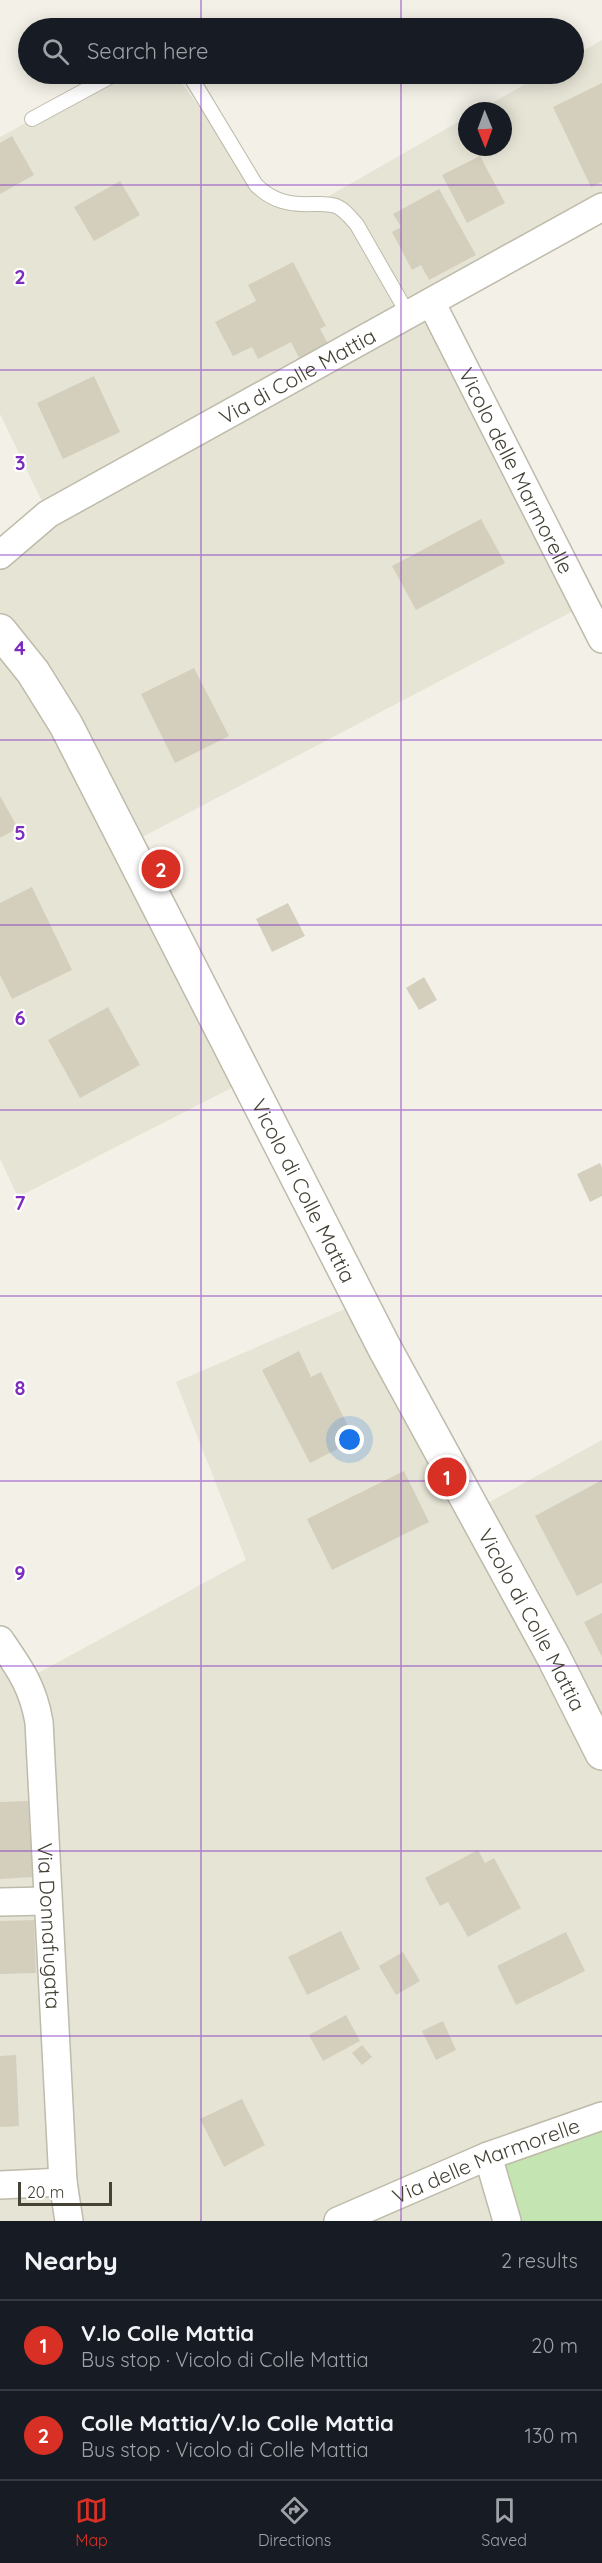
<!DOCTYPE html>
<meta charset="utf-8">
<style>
body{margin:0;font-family:Quicksand,sans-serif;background:#20242c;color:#f1f3f6}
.compass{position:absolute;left:458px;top:102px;width:54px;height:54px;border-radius:50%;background:#171b24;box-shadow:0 3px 15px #0003;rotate:179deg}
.scale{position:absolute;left:18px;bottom:15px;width:94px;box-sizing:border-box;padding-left:6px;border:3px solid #454236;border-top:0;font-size:16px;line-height:21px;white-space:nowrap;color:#454236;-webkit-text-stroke:4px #fff;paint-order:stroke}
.you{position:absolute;left:350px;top:1440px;width:21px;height:21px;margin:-15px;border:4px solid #fff;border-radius:50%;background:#1a73e8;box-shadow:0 0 0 9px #1a73e833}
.badge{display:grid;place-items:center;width:39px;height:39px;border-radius:50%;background:#d93025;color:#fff;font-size:20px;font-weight:700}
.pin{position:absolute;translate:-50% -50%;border:3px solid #fff;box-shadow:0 2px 6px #0006}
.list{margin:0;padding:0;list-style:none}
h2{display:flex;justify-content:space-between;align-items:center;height:78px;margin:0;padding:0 24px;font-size:26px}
h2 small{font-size:20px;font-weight:400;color:#9ea1a6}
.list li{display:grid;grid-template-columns:39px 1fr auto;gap:18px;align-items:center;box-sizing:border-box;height:90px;padding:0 24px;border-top:2px solid #363941}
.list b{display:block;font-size:22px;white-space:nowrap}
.list p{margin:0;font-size:20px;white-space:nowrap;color:#9ea1a6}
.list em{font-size:20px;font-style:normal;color:#9ea1a6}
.icon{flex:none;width:33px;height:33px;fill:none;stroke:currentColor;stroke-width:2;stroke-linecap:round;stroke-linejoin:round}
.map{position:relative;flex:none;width:602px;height:2221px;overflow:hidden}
.search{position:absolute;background:#171b24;box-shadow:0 3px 15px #0003;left:18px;right:18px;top:18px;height:66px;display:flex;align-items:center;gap:15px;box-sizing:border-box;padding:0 21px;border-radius:33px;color:#9ea1a6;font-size:22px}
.sheet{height:258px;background:#171b24}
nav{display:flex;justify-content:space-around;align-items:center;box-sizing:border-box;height:84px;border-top:2px solid #363941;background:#171b24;font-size:16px;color:#9ea1a6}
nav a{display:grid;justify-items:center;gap:3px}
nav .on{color:#d93025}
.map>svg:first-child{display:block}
.residential{fill:#e6e4d5}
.green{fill:#c4e5b1}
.building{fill:#d4cfbd}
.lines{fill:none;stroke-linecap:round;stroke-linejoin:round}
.service-casing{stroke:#bebbaa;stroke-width:16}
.minor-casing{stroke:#bebbaa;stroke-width:30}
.tertiary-casing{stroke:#bebbaa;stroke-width:36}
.service{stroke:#fff;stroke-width:14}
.minor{stroke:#fff;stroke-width:27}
.tertiary{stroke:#fff;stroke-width:33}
.grid{fill:none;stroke:#7b2cbf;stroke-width:1.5;stroke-opacity:0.55}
.labels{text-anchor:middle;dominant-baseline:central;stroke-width:4.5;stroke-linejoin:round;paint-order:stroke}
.street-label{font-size:21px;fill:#454236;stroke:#fff}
.grid-label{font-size:20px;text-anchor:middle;font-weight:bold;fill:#7b2cbf;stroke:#fff;stroke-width:4.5;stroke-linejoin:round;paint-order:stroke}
</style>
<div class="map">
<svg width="602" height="2221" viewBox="0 0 602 2221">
<rect width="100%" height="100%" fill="#f3f1e7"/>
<!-- residential -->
<g class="residential">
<path d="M602 40V207L431 302 585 605 127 845 247 1080 18 1197 0 1159V546L48 514 0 414V137L115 74H175L256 185 282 202 315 204 467 117V147H503V111H478L543 74H574V56Z"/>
<path d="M361 1302 473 1511 602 1440V2126L507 2221H0V1640L27 1679 246 1560 176 1382Z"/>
</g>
<!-- green -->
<path class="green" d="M602 2126V2221H507L488 2156Z"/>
<!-- building -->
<g class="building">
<path d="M602 83V182L591 187 553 107Z"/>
<path d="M12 136 34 175 0 194V143Z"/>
<path d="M480 156 505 203 467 223 442 175Z"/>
<path d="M120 181 140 215 94 241 74 207Z"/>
<path d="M439 189 476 255 429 280 421 265 412 270 392 232 401 227 393 214Z"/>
<path d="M293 262 326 326 320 329 331 349 302 364 291 342 258 359 252 347 233 356 215 322 256 301 248 285Z"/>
<path d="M94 376 120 432 63 459 37 403Z"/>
<path d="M481 519 505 563 416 610 392 566Z"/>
<path d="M194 668 229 736 175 763 141 694Z"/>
<path d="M0 796 18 828 0 838Z"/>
<path d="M32 887 72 970 12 999 0 975V903Z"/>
<path d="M288 903 305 936 272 952 256 919Z"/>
<path d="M424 977 437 1000 419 1010 406 988Z"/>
<path d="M108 1007 140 1065 80 1098 48 1040Z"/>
<path d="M600 1163 602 1168V1196L590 1202 577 1174Z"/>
<path d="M299 1351 311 1377 321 1372 355 1440 310 1463 262 1370Z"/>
<path d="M404 1471 429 1522 332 1570 307 1519Z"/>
<path d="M602 1480V1583L577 1596 535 1516Z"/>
<path d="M602 1613V1657L584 1622Z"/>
<path d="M28 1801 33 1877 0 1879V1802Z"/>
<path d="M478 1850 485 1863 494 1858 521 1908 468 1937 448 1902 440 1906 425 1878Z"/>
<path d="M34 1920 36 1973 0 1974V1921Z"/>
<path d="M341 1931 360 1969 307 1995 288 1957Z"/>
<path d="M566 1932 585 1971 516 2005 497 1966Z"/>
<path d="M403 1952 420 1981 396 1995 379 1966Z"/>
<path d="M346 2015 360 2041 323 2061 309 2035Z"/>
<path d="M443 2021 456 2050 436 2060 422 2031Z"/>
<path d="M362 2045 372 2057 362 2065 352 2053Z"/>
<path d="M16 2055 19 2126 0 2127V2056Z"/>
<path d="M242 2099 265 2145 224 2167 200 2119Z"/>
</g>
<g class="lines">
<defs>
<g id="service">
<path d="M189 74 256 185C272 201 289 205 312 204 320 204 328 203 336 206 344 209 351 218 357 225L408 314"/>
<path d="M32 119 115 74"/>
</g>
<g id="minor">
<path id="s1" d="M431 302 602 639"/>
<path id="s2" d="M0 555 48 514 602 207"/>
<path id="s3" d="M0 1640C20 1669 33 1687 39 1722L63 2182 69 2221"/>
<path d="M0 1902 47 1901"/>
<path d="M488 2156 507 2221"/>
<path d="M0 2185 63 2182"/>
<path id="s4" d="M338 2221 488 2156 602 2116"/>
</g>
<g id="tertiary">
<path id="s5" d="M0 631 33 672 66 725 384 1347 553 1656 602 1753"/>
</g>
</defs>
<!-- service casing -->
<use href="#service" class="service-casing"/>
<!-- minor casing -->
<use href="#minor" class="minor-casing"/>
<!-- tertiary casing -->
<use href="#tertiary" class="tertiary-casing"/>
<!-- service -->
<use href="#service" class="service"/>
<!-- minor -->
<use href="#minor" class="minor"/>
<!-- tertiary -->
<use href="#tertiary" class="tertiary"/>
</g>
<!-- grid -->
<path class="grid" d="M201 0V28M401 0V28M201 74V2221M401 74V2221M0 185H602M0 370H602M0 555H602M0 740H602M0 925H602M0 1110H602M0 1296H602M0 1481H602M0 1666H602M0 1851H602M0 2036H602"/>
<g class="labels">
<!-- street labels -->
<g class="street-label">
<text stroke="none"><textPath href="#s2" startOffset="348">Via di Colle Mattia</textPath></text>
<text stroke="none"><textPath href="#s1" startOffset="189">Vicolo delle Marmorelle</textPath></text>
<text stroke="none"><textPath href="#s5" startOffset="638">Vicolo di Colle Mattia</textPath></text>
<text stroke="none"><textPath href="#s5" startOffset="1124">Vicolo di Colle Mattia</textPath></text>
<text stroke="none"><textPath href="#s3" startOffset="296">Via Donnafugata</textPath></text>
<text stroke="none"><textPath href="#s4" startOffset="160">Via delle Marmorelle</textPath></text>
</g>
</g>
<g class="grid-label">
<text x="20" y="284">2</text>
<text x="20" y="470">3</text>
<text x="20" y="655">4</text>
<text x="20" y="840">5</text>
<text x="20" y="1025">6</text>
<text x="20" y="1210">7</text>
<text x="20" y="1395">8</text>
<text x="20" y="1580">9</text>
</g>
</svg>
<svg class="compass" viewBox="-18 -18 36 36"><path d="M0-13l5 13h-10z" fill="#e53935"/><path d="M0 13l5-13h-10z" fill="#9ea1a6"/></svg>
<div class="scale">20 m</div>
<div class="you"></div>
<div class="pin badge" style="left:447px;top:1477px">1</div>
<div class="pin badge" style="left:161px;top:869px">2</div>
<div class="search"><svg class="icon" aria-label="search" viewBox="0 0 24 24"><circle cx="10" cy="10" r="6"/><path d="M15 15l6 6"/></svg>Search here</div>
</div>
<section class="sheet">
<h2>Nearby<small>2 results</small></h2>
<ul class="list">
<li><span class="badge">1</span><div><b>V.lo Colle Mattia</b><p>Bus stop · Vicolo di Colle Mattia</p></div><em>20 m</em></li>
<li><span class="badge">2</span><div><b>Colle Mattia/V.lo Colle Mattia</b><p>Bus stop · Vicolo di Colle Mattia</p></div><em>130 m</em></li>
</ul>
</section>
<nav>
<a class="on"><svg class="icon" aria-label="map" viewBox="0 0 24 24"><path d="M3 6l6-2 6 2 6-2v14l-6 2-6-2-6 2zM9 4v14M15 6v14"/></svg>Map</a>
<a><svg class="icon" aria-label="directions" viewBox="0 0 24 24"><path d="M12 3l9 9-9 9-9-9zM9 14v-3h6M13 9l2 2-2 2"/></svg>Directions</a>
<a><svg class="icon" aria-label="saved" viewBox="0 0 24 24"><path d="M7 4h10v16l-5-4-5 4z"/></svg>Saved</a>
</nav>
